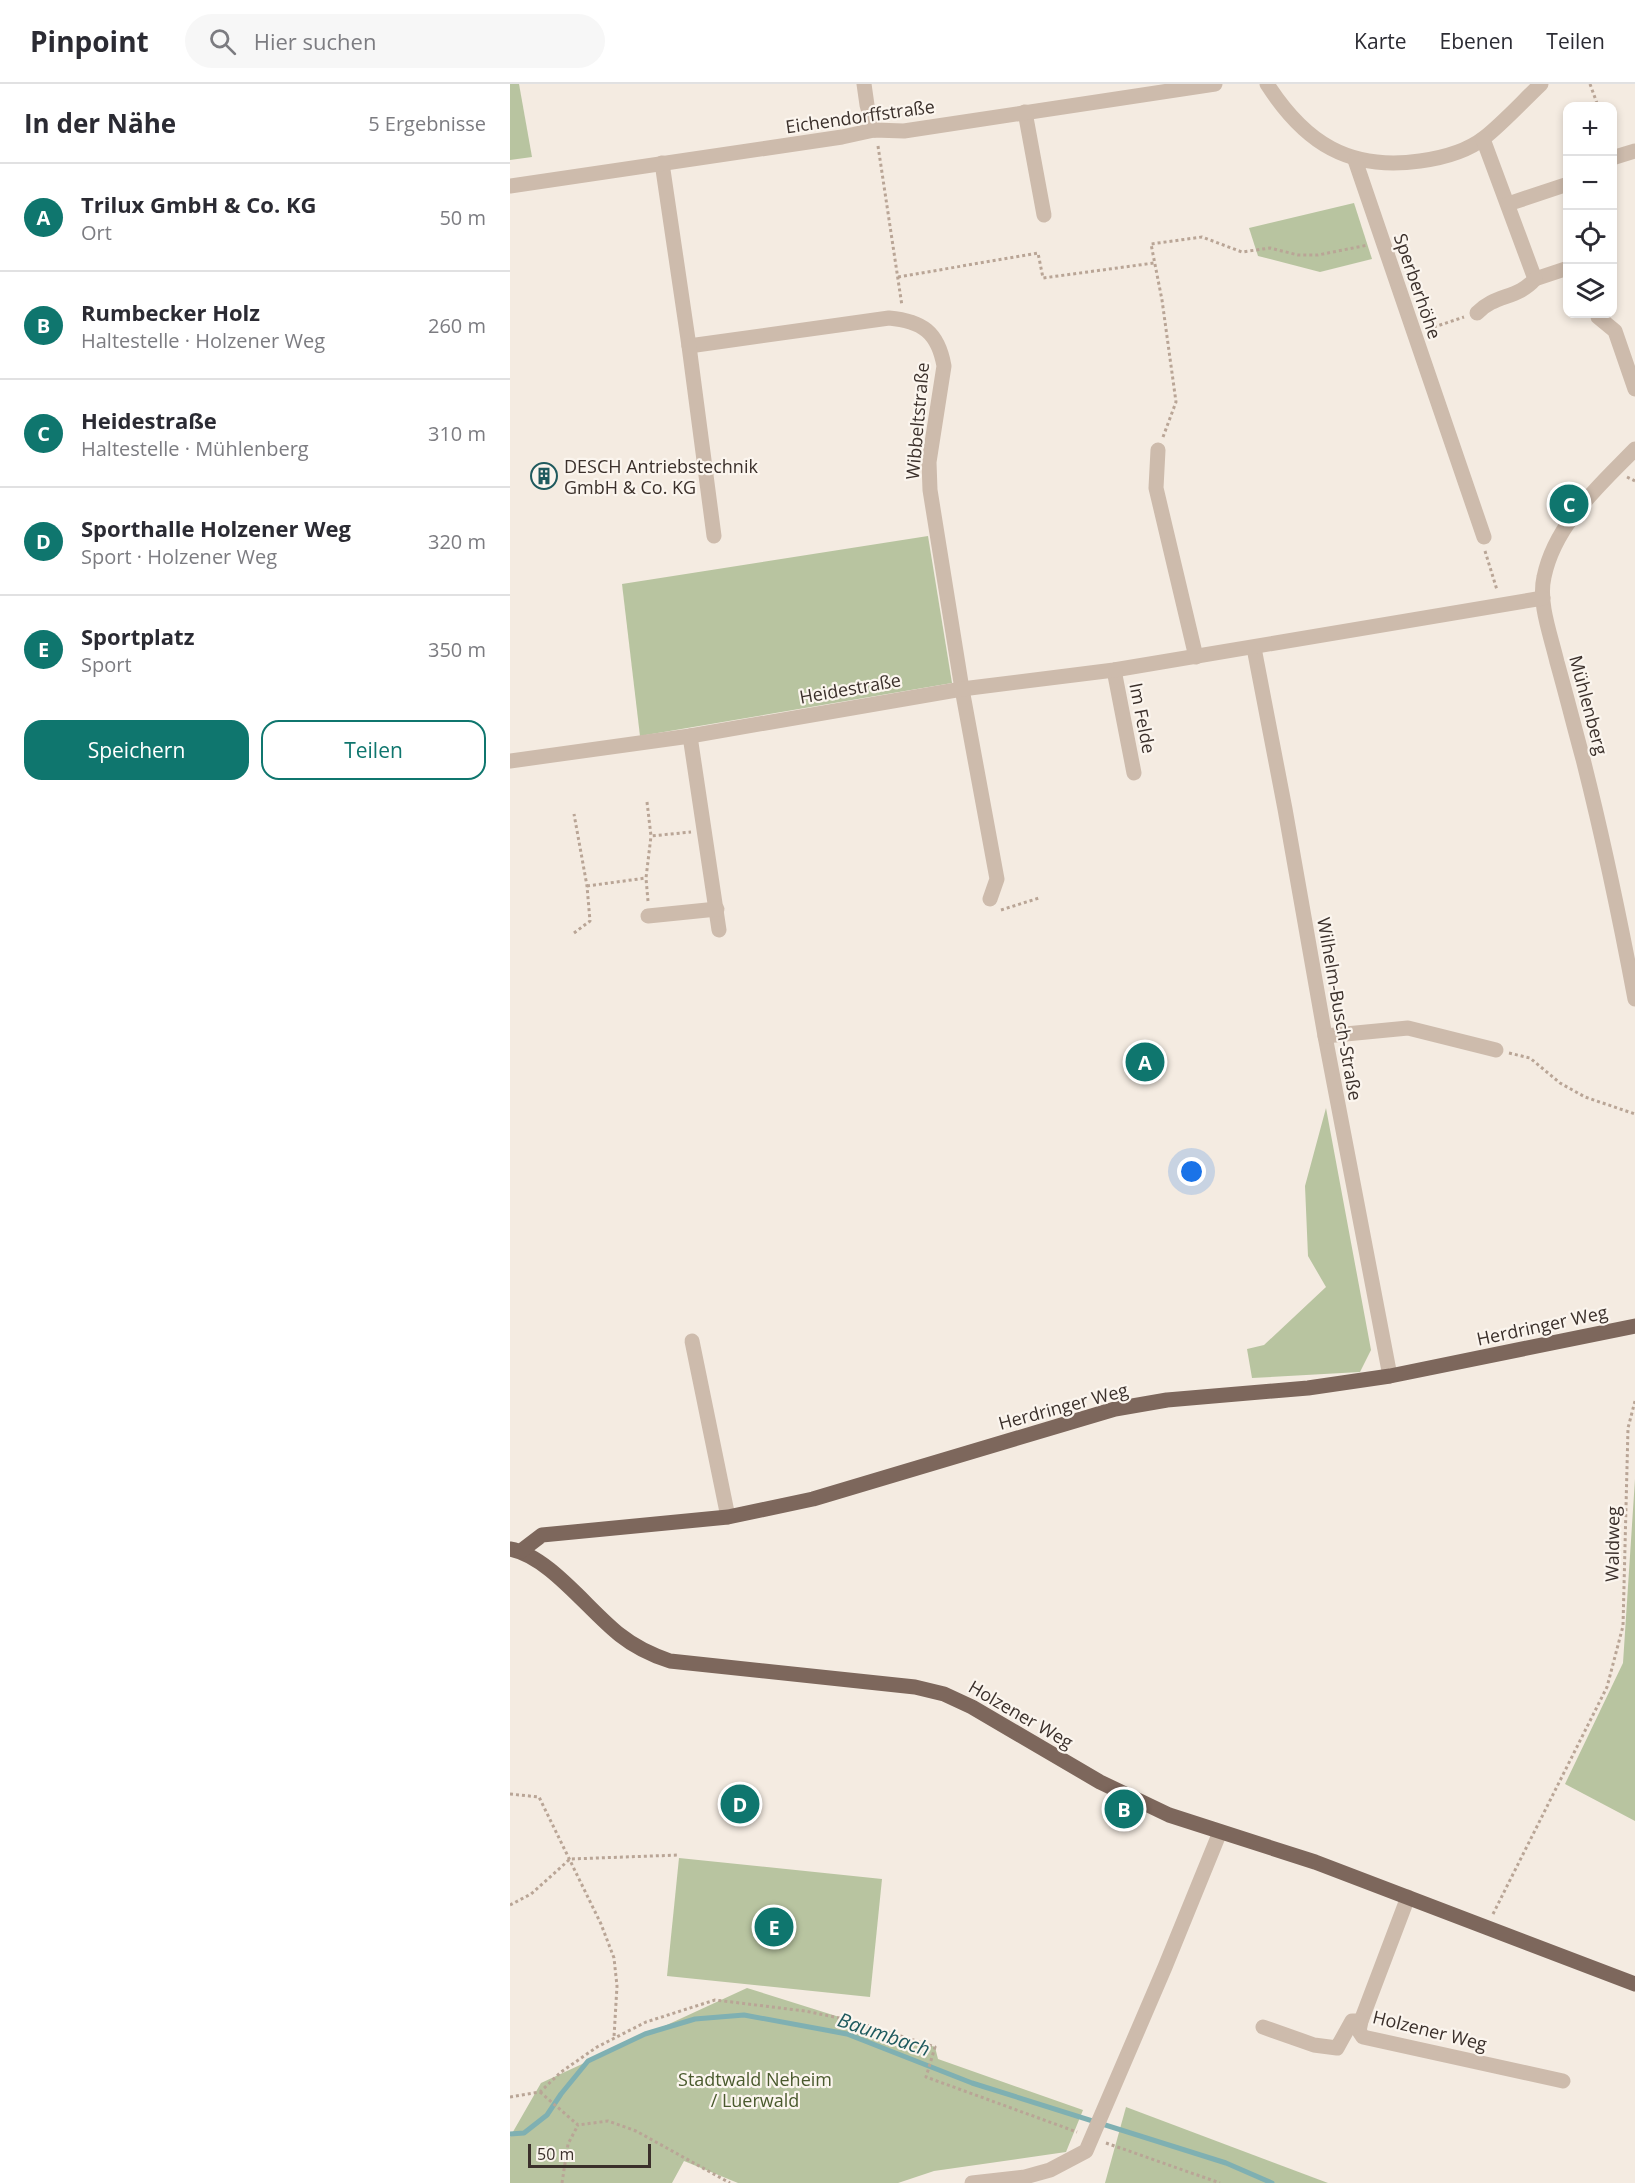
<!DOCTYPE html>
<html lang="de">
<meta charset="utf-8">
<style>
body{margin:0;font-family:"Open Sans",sans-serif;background:#f7f7f7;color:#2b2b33}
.controls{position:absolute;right:18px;top:18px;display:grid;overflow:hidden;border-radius:12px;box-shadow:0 3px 9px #0003}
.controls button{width:54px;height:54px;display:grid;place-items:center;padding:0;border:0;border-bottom:2px solid #e1e1e2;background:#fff;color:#2b2b33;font:30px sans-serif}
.scale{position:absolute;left:18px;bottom:15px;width:123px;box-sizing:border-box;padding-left:6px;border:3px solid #3b302b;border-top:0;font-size:16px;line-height:21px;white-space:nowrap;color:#3b302b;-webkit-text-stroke:4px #fbf5ee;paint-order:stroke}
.you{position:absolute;left:682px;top:1088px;width:21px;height:21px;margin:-15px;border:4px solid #fff;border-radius:50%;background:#1a73e8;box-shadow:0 0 0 9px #1a73e833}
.badge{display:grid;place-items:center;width:39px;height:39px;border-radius:50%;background:#0f766e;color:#fff;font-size:20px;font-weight:700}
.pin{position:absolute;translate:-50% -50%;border:3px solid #fff;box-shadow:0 2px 6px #0006}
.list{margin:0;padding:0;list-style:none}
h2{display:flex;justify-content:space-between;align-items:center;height:78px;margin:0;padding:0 24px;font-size:26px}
h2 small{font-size:20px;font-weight:400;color:#7c7c81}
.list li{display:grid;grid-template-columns:39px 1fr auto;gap:18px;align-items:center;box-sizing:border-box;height:108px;padding:0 24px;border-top:2px solid #e1e1e2}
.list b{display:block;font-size:22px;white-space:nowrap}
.list p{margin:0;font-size:20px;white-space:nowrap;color:#7c7c81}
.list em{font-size:20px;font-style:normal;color:#7c7c81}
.actions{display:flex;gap:12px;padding:18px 24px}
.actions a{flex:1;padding:14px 0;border:2px solid #0f766e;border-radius:18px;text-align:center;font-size:21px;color:#0f766e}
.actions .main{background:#0f766e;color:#fff}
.icon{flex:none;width:33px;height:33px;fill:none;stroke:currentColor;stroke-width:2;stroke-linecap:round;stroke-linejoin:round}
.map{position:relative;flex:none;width:1125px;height:2099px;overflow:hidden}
header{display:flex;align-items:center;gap:36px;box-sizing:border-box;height:84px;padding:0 30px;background:#fff;border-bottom:2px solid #e1e1e2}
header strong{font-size:28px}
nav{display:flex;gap:33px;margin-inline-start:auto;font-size:21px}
.search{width:420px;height:54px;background:#f7f7f7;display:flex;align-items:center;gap:15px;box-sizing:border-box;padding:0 21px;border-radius:33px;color:#7c7c81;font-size:22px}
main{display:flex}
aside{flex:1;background:#fff}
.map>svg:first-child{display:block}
.green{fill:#b8c4a0}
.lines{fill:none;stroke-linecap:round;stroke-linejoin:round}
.stream{stroke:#7fb0b2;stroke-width:5}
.path{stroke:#b9a596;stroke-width:3;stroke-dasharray:3 3;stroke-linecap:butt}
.minor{stroke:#cdbbac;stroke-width:15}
.major{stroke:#7d675c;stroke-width:15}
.labels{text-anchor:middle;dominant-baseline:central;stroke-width:4.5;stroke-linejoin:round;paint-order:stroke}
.street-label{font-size:18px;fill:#3b302b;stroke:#fbf5ee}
.poi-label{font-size:18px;fill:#3b302b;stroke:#fbf5ee;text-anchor:start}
.park-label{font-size:18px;fill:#4a5a2e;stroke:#fbf5ee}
.water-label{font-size:20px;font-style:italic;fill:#1f5a5e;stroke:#fbf5ee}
</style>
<header>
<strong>Pinpoint</strong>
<div class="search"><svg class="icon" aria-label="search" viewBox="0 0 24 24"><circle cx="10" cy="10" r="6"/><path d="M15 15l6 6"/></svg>Hier suchen</div>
<nav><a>Karte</a><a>Ebenen</a><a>Teilen</a></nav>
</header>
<main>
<aside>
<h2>In der Nähe<small>5 Ergebnisse</small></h2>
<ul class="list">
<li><span class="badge">A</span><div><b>Trilux GmbH &amp; Co. KG</b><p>Ort</p></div><em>50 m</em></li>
<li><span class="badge">B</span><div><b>Rumbecker Holz</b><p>Haltestelle · Holzener Weg</p></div><em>260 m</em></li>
<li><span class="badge">C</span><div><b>Heidestraße</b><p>Haltestelle · Mühlenberg</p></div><em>310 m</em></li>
<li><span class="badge">D</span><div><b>Sporthalle Holzener Weg</b><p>Sport · Holzener Weg</p></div><em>320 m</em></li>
<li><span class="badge">E</span><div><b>Sportplatz</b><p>Sport</p></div><em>350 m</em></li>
</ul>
<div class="actions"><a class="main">Speichern</a><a>Teilen</a></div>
</aside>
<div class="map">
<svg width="1125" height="2099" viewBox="0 0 1125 2099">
<rect width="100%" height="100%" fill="#f4ebe1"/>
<!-- green -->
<g class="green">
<path d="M0 0H9L22 73 0 76Z"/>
<path d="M844 119 862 175 810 188 748 172 739 144Z"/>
<path d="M418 452 442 599 130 652 112 500Z"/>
<path d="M816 1024 861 1266 850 1288 742 1294 737 1265 754 1261 816 1203 798 1172 795 1102Z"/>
<path d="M1125 1395V1737L1055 1700 1113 1579Z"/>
<path d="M169 1774 372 1795 360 1913 157 1892Z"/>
<path d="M237 1904 425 1963 428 1975 573 2026 556 2068 424 2087 388 2099H228L174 2077 162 2099H0V2053L31 1999Z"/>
<path d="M616 2023 818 2099H595Z"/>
</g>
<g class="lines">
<!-- stream -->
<path class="stream" d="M0 2050 14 2049 37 2031 51 2010 78 1977 135 1950 185 1935 234 1931 337 1950 462 1999 716 2079 762 2099"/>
<!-- path -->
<g class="path">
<path d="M1080 0 1088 22"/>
<path d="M368 62 392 222"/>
<path d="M388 193 528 169 533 194 644 179"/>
<path d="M918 245 954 233"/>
<path d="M653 353 666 318 652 216 641 160 692 153 732 168 760 164 788 171H808L858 161"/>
<path d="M1117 393 1125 397"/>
<path d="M975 467 987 506"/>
<path d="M137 718 141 752 181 748"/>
<path d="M77 802 136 794"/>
<path d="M138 817 136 794 141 752"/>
<path d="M491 826 529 814"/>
<path d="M64 849 80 837 77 802 64 730"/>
<path d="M999 969 1020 974 1050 999 1075 1013 1125 1030"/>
<path d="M0 1710 29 1713 91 1840 104 1874 107 1902 104 1953"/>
<path d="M0 1821 21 1810 60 1775 169 1771"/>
<path d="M983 1830 1097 1603 1113 1542 1118 1344 1125 1317"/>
<path d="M30 2008 68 2041 98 2037 126 2047 220 2099"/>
<path d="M0 2013 30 2008 51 1988 87 1963 136 1938 205 1916 295 1927 344 1937 425 1963 416 1993 567 2048"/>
<path d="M596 2059 710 2099"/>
<path d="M52 2099 58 2060 68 2041"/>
</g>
<!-- minor -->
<g class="minor">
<path d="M354 0 357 21 364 46"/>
<path d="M757 0C795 59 839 87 910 77 932 74 956 68 974 54 994 38 1012 18 1031 0"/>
<path d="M515 28 534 131"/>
<path d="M973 55 1025 195 1058 184"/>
<path d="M1102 74 1125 67"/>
<path d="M845 76 974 453"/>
<path d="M152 79 179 262 379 234C412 237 428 248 434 282L419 378 420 406 452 605 487 795 480 815"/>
<path d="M0 102 332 53 364 46 394 47 705 0"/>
<path d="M998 120 1058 100"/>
<path d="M967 229C985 210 1008 215 1025 195"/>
<path d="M1088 233 1105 247 1125 305"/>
<path d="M179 262 204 452"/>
<path d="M1125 365C1089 402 1045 440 1034 493 1028 519 1041 552 1047 578 1056 610 1064 642 1073 675 1093 754 1110 835 1125 915"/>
<path d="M648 366 646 404 686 573"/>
<path d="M744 564 775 725 815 952 880 1292"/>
<path d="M604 586 624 689"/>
<path d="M180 652 209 846"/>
<path d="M0 677 180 652 452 605 604 586 1033 514"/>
<path d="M138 832 207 825"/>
<path d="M815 952 898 944 986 966"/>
<path d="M182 1257 218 1433"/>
<path d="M898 1813 851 1937 849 1947 853 1953 1053 1997"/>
<path d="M753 1943 804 1961 827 1964 842 1937H851"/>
<path d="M462 2099 515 2093 540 2086 576 2067 655 1883 710 1748"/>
</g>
<!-- major -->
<g class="major">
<path d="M0 1465C39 1472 78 1526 110 1551 125 1563 142 1571 160 1577L405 1603 434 1610 462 1623 590 1698 659 1731 805 1778 1125 1900"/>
<path d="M11 1467 32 1451 218 1433 303 1415 605 1325 657 1316 798 1304 880 1292 1125 1242"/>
</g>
</g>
<!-- icons -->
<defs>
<symbol id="building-ring" viewBox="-11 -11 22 22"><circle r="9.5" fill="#fbf5ee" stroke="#1f5a5e" stroke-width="1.5"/><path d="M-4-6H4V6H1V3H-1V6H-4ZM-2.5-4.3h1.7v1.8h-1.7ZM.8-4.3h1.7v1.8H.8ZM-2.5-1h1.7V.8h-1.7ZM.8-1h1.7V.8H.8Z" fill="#1f5a5e"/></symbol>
</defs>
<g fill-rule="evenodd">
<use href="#building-ring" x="19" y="377" width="30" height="30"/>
</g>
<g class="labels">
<!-- street labels -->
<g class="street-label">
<text transform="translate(350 32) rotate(-8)">Eichendorffstraße</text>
<text transform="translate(908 202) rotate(71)">Sperberhöhe</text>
<text transform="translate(407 337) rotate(-85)">Wibbeltstraße</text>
<text transform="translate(340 604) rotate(-10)">Heidestraße</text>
<text transform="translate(1079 621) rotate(75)">Mühlenberg</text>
<text transform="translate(633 634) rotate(79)">Im Felde</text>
<text transform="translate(830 925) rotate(80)">Wilhelm-Busch-Straße</text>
<text transform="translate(1032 1241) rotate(-12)">Herdringer Weg</text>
<text transform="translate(553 1322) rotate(-15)">Herdringer Weg</text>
<text transform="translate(1102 1460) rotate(-89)">Waldweg</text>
<text transform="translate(511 1630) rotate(30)">Holzener Weg</text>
<text transform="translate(920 1946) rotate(14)">Holzener Weg</text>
</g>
<!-- poi labels -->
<g class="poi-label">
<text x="54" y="382">DESCH Antriebstechnik<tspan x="54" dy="21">GmbH &amp; Co. KG</tspan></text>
</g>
<!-- park labels -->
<g class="park-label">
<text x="245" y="1995">Stadtwald Neheim<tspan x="245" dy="21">/ Luerwald</tspan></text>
</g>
<!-- water labels -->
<g class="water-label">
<text transform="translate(374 1950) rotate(19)">Baumbach</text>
</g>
</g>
</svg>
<div class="controls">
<button>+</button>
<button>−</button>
<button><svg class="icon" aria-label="locate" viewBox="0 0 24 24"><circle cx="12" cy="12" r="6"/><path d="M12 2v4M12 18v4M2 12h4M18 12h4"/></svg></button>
<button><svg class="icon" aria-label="layers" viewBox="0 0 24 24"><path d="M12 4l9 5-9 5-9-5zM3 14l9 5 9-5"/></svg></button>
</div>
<div class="scale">50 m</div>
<div class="you"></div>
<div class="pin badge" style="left:635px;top:978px">A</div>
<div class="pin badge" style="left:614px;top:1725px">B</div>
<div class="pin badge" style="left:1059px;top:420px">C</div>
<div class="pin badge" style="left:230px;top:1720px">D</div>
<div class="pin badge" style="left:264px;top:1843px">E</div>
</div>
</main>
